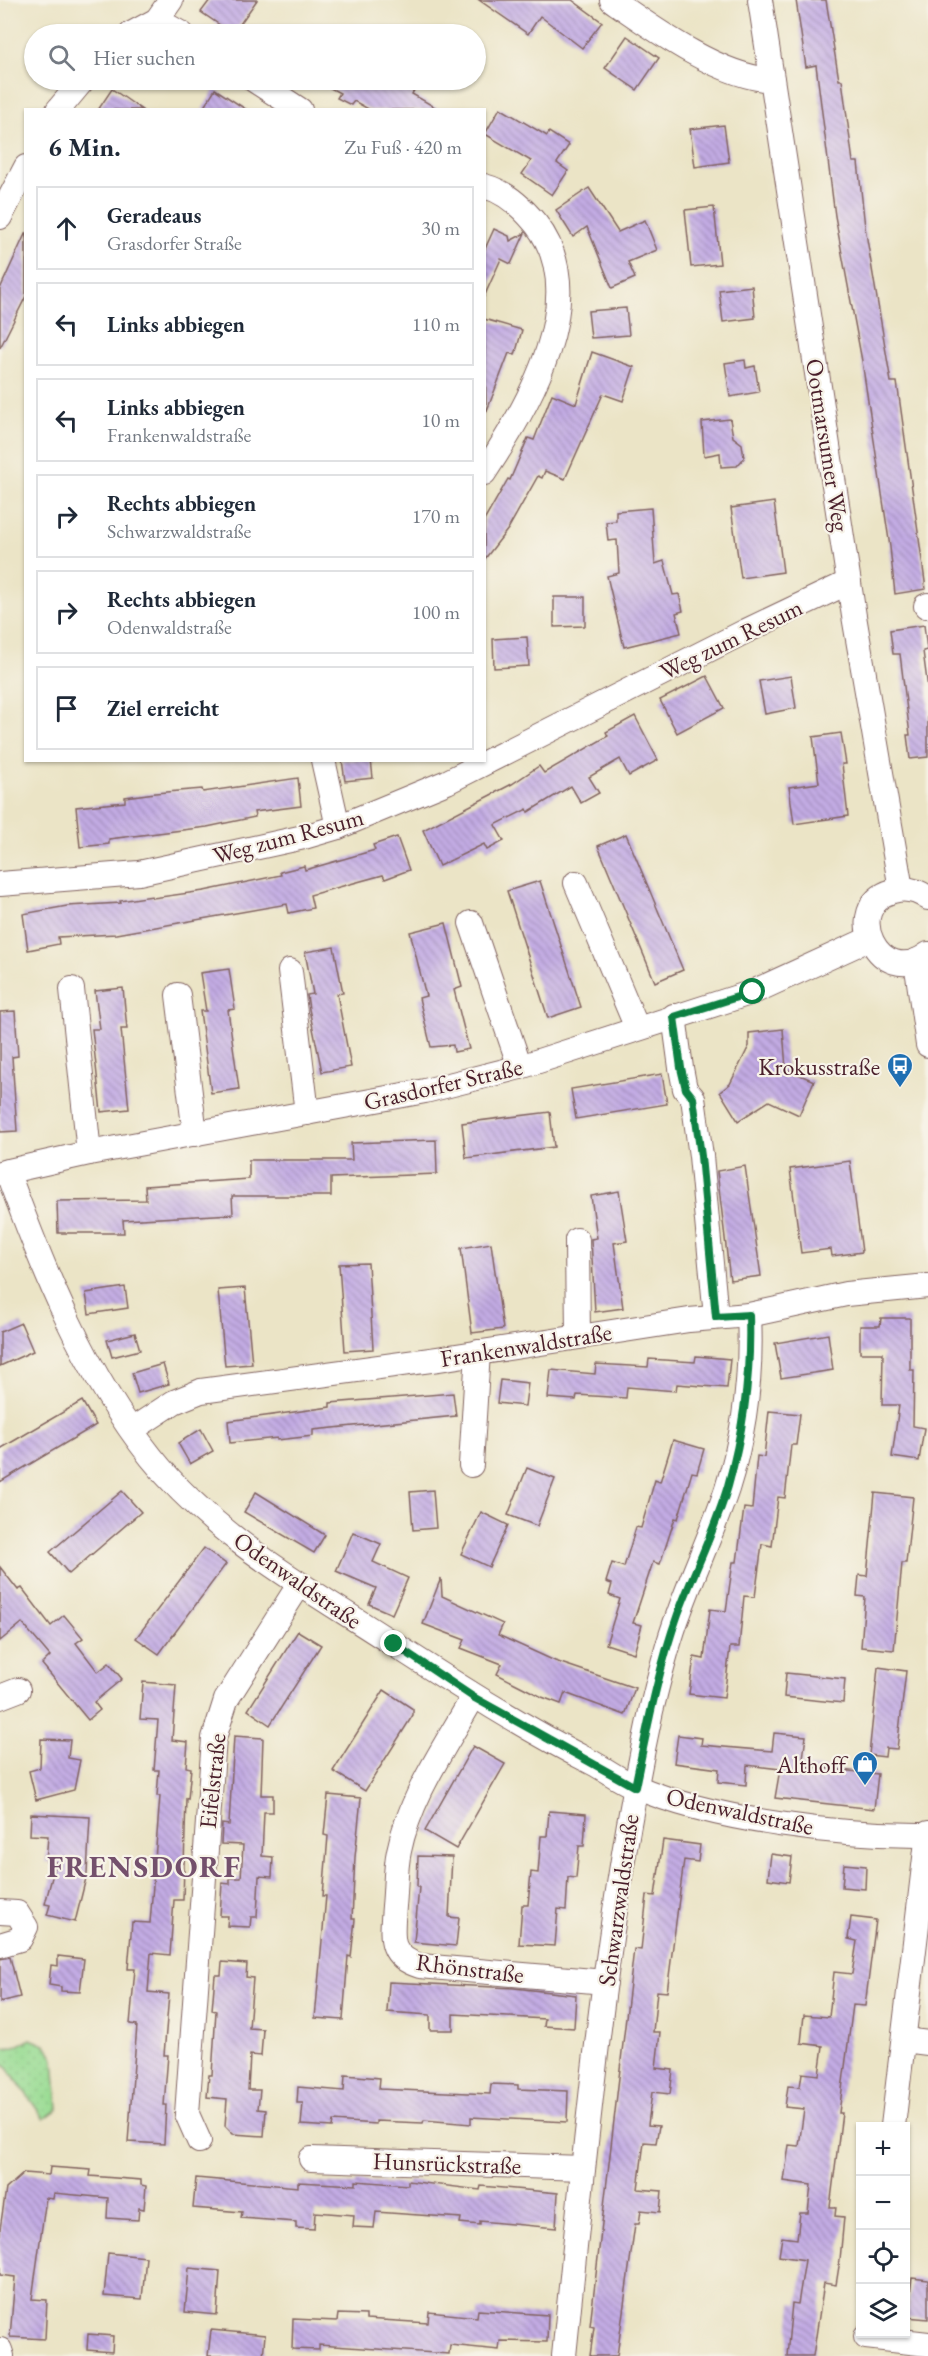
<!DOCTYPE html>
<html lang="de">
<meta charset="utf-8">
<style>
body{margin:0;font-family:"EB Garamond",serif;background:#f6f6f7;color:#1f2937}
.controls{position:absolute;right:18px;bottom:18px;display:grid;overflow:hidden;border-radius:0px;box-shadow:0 2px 4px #0004}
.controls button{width:54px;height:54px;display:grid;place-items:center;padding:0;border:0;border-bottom:2px solid #e0e1e3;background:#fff;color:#1f2937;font:30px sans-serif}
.stop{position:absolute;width:18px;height:18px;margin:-14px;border:4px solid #0b8043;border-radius:50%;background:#fff}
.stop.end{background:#0b8043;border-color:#fff;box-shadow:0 2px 6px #0008}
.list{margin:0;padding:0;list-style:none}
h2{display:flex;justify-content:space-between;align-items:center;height:78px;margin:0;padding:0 24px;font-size:26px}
h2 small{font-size:20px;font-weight:400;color:#747a83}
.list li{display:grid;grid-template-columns:39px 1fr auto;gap:18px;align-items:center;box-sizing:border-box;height:84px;margin:0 12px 12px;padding:0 12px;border:2px solid #e0e1e3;border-radius:0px}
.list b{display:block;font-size:22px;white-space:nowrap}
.list p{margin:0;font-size:20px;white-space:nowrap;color:#747a83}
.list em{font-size:20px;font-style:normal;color:#747a83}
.icon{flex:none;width:33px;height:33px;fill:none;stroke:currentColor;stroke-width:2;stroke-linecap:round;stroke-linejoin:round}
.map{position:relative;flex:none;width:928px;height:2356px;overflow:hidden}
.search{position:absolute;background:#fff;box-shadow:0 2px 4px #0004;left:24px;top:24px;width:462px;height:66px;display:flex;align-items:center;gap:15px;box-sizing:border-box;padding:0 21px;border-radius:33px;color:#747a83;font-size:22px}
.panel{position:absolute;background:#fff;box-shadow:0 2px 4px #0004;left:24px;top:108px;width:462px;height:654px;border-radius:0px}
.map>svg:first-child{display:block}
.green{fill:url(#green-dots);stroke:#727e5f;stroke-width:1.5}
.building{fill:url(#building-back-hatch)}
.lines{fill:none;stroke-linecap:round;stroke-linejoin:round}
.minor-casing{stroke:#826461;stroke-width:26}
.minor{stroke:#fff;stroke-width:24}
.route{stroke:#0b8043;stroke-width:8}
.labels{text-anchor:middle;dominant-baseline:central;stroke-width:4.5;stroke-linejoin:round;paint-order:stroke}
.street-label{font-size:24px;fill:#4a1f2b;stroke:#f7f3e8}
.poi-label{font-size:24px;fill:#4a1f2b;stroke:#f7f3e8;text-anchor:end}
.district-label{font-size:30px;font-weight:bold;letter-spacing:1.5px;fill:#74506c;stroke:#f7f3e8}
</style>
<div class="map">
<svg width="928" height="2356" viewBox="0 0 928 2356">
<defs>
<pattern id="green-dots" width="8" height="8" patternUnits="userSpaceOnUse" patternTransform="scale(1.5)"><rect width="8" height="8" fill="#99dc93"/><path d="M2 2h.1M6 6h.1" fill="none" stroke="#85bc7f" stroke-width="1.8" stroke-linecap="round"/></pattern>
<pattern id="building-back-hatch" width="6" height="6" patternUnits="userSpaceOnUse" patternTransform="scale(1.5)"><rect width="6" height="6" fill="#c3ace4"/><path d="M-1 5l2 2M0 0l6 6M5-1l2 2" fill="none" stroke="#a08bb9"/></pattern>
</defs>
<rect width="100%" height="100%" fill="#f7f3e8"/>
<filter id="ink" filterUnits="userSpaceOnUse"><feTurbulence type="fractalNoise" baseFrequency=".0167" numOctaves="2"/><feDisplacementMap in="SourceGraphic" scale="12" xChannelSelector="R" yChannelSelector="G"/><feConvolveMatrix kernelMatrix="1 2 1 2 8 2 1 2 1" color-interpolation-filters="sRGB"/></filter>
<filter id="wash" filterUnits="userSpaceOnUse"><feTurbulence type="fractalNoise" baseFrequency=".008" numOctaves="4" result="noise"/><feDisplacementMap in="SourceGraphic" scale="24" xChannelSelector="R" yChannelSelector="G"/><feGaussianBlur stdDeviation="1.35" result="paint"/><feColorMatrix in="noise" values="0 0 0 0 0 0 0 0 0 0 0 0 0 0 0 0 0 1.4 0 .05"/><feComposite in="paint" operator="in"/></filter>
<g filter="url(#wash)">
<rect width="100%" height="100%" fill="#ebe4c6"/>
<!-- green -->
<path class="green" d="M31 2039 47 2046 54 2059 58 2109 44 2119 8 2068 0 2063V2048L15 2047Z"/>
<g id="blocks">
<!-- building -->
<g class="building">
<path d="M210 0H257L233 34 201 12Z"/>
<path d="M479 0H572L602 22 582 48 540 16 528 34Z"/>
<path d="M796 0H826L839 80H842L853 162H858L865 227 891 382H897L926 589 895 594 890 547 862 361 835 216 816 65 806 67Z"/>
<path d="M627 36 659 58 637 90 605 68Z"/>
<path d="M315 80H420L412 94 440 110H370L354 101 351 105 337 98 340 93Z"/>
<path d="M112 89 142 110H98Z"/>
<path d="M215 89 247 110H202Z"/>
<path d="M500 108 547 136 549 132 569 145 557 163 568 171 552 195 522 174 531 161 485 134Z"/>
<path d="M724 125 729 162 695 167 690 129Z"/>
<path d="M589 188 618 232 645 220 657 250 628 262 635 278 612 288 587 227 573 237 556 210Z"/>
<path d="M714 207 720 264 691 267 685 210Z"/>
<path d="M494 229 509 236 510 241 525 233 511 264 501 259 484 297V251Z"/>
<path d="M26 232V296L0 348V289Z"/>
<path d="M752 286 755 318 723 322 719 290Z"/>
<path d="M626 308 629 335 591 338 588 311Z"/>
<path d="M484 319 522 330 515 355 509 353 486 413Z"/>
<path d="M592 352 634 367 623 401 603 394 565 479 545 471 542 478 538 476 508 529 484 560V521L508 479 510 480 528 438 534 440 552 394 576 404Z"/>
<path d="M745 360 746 368 755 366 759 392 730 397 725 363Z"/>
<path d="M730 419 733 437 742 444 744 458 737 466 721 467 720 453 704 456 702 422Z"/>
<path d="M774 502 783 572 741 578 731 508Z"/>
<path d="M651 508 655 564 664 561 673 595 679 594 683 611 676 613 681 633 624 647 607 576 619 573 617 540 608 541 606 522 616 521V511Z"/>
<path d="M554 597H585V626L554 627Z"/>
<path d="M924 625 927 650 923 651 928 689V757L910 759 907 735H910L900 654H893L890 630Z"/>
<path d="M527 637 529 666 494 668 493 639Z"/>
<path d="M707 676 724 708 677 733 660 700Z"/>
<path d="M791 676 796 708 765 714 759 681Z"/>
<path d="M635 716 658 760 629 776 620 759 589 777 599 793 581 803 571 786 528 812 527 809 495 825 504 841 487 850 484 844 439 866 423 830 512 784 539 766 544 773 608 736 606 732Z"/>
<path d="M841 733 846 764H842L848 816 794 824 789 787 819 783 813 737Z"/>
<path d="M342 760H371L373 778 345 781Z"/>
<path d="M298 778 301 806 254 812 255 817 207 827 109 839V844L80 847 76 807 125 802V797L155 793 202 789 203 792Z"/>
<path d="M626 834 683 970 655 982 598 846Z"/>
<path d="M397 837 409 870 385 879 383 875 310 895 313 908 289 913 287 904 116 934 58 937 59 944 28 950 23 914 67 906 121 903 120 901 152 896 153 898 204 891 281 875 280 872 304 866 305 870 375 850 373 845Z"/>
<path d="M540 881 581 1007 548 1018 507 891Z"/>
<path d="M446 923 462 987 454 990 469 1049 454 1052 453 1045 431 1047 419 998 426 996 410 932Z"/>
<path d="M334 947 343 993 337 994 351 1067 322 1072 309 1009 307 995 313 994 305 952Z"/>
<path d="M229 969 235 1009 228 1010 239 1089 211 1093 200 1011H206L200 973Z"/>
<path d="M123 988 127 1029H121L129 1109 101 1112 92 1029H100L95 991Z"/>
<path d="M15 1011 18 1056 12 1057 17 1131 0 1132V1012Z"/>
<path d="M783 1029 786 1069 814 1081 799 1115 769 1101 738 1121 720 1092 730 1084 749 1046V1033Z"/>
<path d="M662 1074 667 1104 576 1119 571 1089Z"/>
<path d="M550 1112 554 1147 466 1158 462 1123Z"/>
<path d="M436 1140 437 1174 331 1178V1196H232L233 1214 123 1220 124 1233H58L57 1201 146 1200 145 1186 249 1179V1160H352L351 1143Z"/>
<path d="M850 1161 862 1252 832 1256 831 1249 801 1253 790 1169Z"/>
<path d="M745 1166 761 1276 730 1280 717 1171Z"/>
<path d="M619 1191 627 1241 614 1243 623 1308 595 1312 591 1239 597 1238 591 1196Z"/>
<path d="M491 1243 503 1329 472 1333 461 1248Z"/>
<path d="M368 1263 373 1349 345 1351 339 1264Z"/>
<path d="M125 1287 128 1308 89 1314 86 1293Z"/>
<path d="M245 1288 252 1364 225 1366 218 1290Z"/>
<path d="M881 1318H910V1370H914L913 1426 924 1428 919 1461 892 1457 899 1405H882L883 1353H860V1326H880Z"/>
<path d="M21 1323 33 1351 0 1366V1332Z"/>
<path d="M135 1333 140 1350 112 1357 107 1340Z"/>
<path d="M828 1334 833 1370 781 1378 775 1343Z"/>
<path d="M696 1356 730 1359 727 1388 677 1384 676 1391 627 1387 626 1398 577 1395 576 1400 548 1398 551 1370 595 1374 596 1364 648 1367 649 1359 695 1362Z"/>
<path d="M163 1364 169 1384 138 1393 132 1373Z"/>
<path d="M500 1380 528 1383 525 1406 497 1403Z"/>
<path d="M453 1393 456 1416 313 1430V1436L277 1440V1438L230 1443 228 1421 330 1407V1403Z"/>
<path d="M82 1401 96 1425 0 1482V1449Z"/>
<path d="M769 1411 800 1414 796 1445H791L785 1498 778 1497 772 1546 762 1544 755 1597 744 1596 739 1647H730L724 1698 689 1694 694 1657 704 1659 710 1609 726 1611 733 1562H737L744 1508 752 1509 757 1456 764 1457Z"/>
<path d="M201 1429 213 1451 190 1464 178 1443Z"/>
<path d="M673 1440 704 1449 697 1473 692 1472 678 1519 675 1518 660 1564 653 1562 633 1623 642 1625 634 1653 606 1644 620 1599 609 1595 612 1584 606 1582 612 1563 624 1567 636 1527 641 1528 655 1480 660 1482Z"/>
<path d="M527 1468 555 1479 537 1526 508 1515Z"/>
<path d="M433 1490 436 1528 413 1530 410 1492Z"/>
<path d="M122 1491 141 1512 69 1574 50 1552Z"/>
<path d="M256 1492 325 1535 314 1553 244 1512Z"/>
<path d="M875 1493 913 1497 906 1563H902L894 1650 861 1647 865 1597 857 1596 859 1575 867 1576Z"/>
<path d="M481 1512 508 1525 489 1567 461 1554Z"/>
<path d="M353 1532 381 1544 373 1562 408 1578 392 1614 369 1604 376 1588 336 1571Z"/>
<path d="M204 1548 226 1564 159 1654 136 1638Z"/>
<path d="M0 1567 18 1590 22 1588 51 1626 64 1615 83 1638 76 1643 98 1672 109 1663 122 1679 94 1702 100 1710 88 1720 42 1664 50 1656 22 1623 0 1641Z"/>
<path d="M441 1578 442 1596 503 1624 498 1635 555 1661 635 1688 625 1715 565 1693 561 1704 542 1697 497 1674 502 1664 461 1648 465 1640 423 1624Z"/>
<path d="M298 1631 321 1645 270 1725 248 1710Z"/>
<path d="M878 1667 906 1671 897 1749 886 1748 885 1757 869 1755Z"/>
<path d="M786 1673 845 1679 843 1703 784 1697Z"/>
<path d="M143 1682 176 1685 172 1740 188 1742 186 1767 191 1768 188 1799 186 1798 183 1900H174L170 1955 151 1953 148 1992 169 1994 164 2055H168L164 2105H166L164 2144 128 2142 137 2025 130 2024 135 1969H128L132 1922 150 1923 160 1796H157L159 1770H154L158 1720 140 1719Z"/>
<path d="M384 1690 413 1709V1715L365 1791 333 1771Z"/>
<path d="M774 1733 806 1736 802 1766 878 1774 874 1809 775 1798 780 1769 747 1765 746 1785 718 1782 719 1769 674 1763 678 1735 702 1738 701 1745 772 1751Z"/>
<path d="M234 1736 263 1738 261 1795H273V1812H264L262 1856 273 1857 272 1877 259 1876 257 1917H251L250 1927 227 1926 228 1916H220L222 1883 230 1884V1878H241L243 1845 221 1844 222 1824 229 1825Z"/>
<path d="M41 1739 70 1740 68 1758 80 1760 74 1790 36 1800 29 1771 40 1768Z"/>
<path d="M473 1746 505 1764 456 1849 425 1831Z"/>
<path d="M328 1795 361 1798 355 1857 352 1919H355L351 1957 348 1956 343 2020 315 2018 326 1896H323L328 1836 324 1835Z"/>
<path d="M549 1811 586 1814 584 1846H579L576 1878 568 1877 566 1910 558 1909 555 1946 519 1944 522 1905H528L531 1872 538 1873 541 1836H547Z"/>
<path d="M31 1814 90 1817 87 1874 75 1922 47 1915 50 1905 45 1904 56 1862H46L48 1836 30 1835Z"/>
<path d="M663 1840 700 1845 698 1862 684 1860 667 1992 657 1991 653 2032H660L656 2068 673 2070 670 2094 652 2092 648 2125 659 2126 656 2143 644 2142 638 2189 662 2191 660 2212 641 2210 639 2224H635L617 2356H590L594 2327 590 2326 634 1949 641 1950 647 1895 655 1896Z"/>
<path d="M771 1854 792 1857 789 1882 768 1879Z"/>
<path d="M418 1856 452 1857 449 1917 459 1918 456 1946 414 1942 419 1887H417Z"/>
<path d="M844 1864 866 1866 865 1889 842 1887Z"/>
<path d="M851 1917 876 1920 865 2006 853 2005 839 2113H842L830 2207H836L835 2216 844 2217 840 2260 836 2285 824 2283 813 2356H787L792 2303 798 2304 805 2260 779 2256 782 2237 797 2239 800 2213H808L811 2185 784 2181 789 2145 799 2146 804 2109 785 2107 788 2086 800 2087 802 2073 819 2075 823 2046 801 2043 804 2015 829 2017 834 1972 852 1974 857 1941 848 1939Z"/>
<path d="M58 1956 84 1959 80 1992 61 1991V1987L49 1985 51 1965 58 1966Z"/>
<path d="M10 1957 20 1997 0 2002V1959Z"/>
<path d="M222 1962 247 1964 246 1977 253 1978 249 2028 263 2029 261 2056 250 2055 248 2090H260L258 2109 266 2110 264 2136 233 2134 225 2126 227 2099 207 2097 209 2075H212L216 2011 212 2010 215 1975H221Z"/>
<path d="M389 1982 514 1988 576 1995 574 2028 544 2026 545 2019 453 2014V2030H430V2015L387 2012Z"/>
<path d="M345 2075 380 2078 379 2089 490 2094 491 2084 518 2085V2089L568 2091 567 2122 471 2117V2124L424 2120 423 2123 376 2121V2124L333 2121 332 2127 301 2125 303 2103H297L298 2087 344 2091Z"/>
<path d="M50 2167 91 2170 90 2176 141 2180V2185L146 2186 144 2209 139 2208 138 2220 107 2218 108 2198 54 2193 53 2199 46 2198 32 2299 47 2300 45 2339 10 2337 15 2277 0 2275V2229L6 2189 24 2173 49 2175Z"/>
<path d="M196 2178 298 2187V2182L356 2185V2181L408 2185V2181L480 2190 481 2186 558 2193 556 2228 480 2221V2225L460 2223 461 2218 376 2212 374 2228 353 2227 354 2215 315 2212 314 2229 296 2228V2222L241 2218 242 2212 193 2208Z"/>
<path d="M108 2253 146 2257 142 2299 104 2296Z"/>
<path d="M189 2268 220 2271 217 2315 185 2312Z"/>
<path d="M912 2278 928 2280V2319L907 2317Z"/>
<path d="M478 2310 548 2315 547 2342 500 2341 499 2350 450 2345 449 2354 319 2345V2350L292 2349 293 2319 337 2321 338 2314 366 2315V2319L428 2323 429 2312 477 2317Z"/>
<path d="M211 2330 265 2335 263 2356H208Z"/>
<path d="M88 2334 113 2336 112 2352 87 2350Z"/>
</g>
</g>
</g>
<g filter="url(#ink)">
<use href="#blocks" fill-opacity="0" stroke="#826461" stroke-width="1.5"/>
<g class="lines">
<defs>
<g id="minor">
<path d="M612 0C655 30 720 77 772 80"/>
<path d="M760 0 854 616 901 889"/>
<path d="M157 20 182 34"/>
<path d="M131 34 157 20 171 0"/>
<path d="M254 80 300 110"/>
<path d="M58 110 83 80"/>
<path d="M484 186C504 191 523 208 536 224 593 296 528 407 484 473"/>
<path d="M0 217 26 167"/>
<path d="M926 606 928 605"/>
<path d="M323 760 338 827"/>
<path d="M576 883 637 1028"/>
<path d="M0 884 139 873 304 837 338 827 447 782 746 631 849 582"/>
<path d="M928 898C917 890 906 887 893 891 840 906 879 991 928 954"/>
<path d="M471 923 520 1067"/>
<path d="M916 961 928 1045"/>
<path d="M290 971 307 1113"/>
<path d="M72 989 89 1153"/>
<path d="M178 995 195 1134"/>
<path d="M674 1016 681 1068 685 1089 693 1098 701 1156 716 1317"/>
<path d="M7 1171C44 1272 84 1372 151 1457 216 1539 310 1589 395 1645 460 1687 524 1728 593 1763 608 1771 621 1781 636 1787 715 1821 842 1836 928 1835"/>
<path d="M0 1173 89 1153 425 1091 520 1067 753 992 869 939"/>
<path d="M577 1240 578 1337"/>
<path d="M133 1429 174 1402 201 1391 438 1359 689 1320 749 1315 846 1294 928 1286"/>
<path d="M471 1465 478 1352"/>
<path d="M0 1697 18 1690"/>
<path d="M473 1697C446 1746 410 1796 399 1851 395 1869 396 1888 394 1906 392 1936 387 1956 420 1966L605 1982"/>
<path d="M0 1912 17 1913 26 1927 20 1939 0 1945"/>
<path d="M904 2040 928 2043"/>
<path d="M893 2126 928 1833"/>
<path d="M199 2141 187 2114 214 1738 226 1700 299 1585"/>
<path d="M311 2159 583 2168"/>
<path d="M866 2337 928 2344"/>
<path d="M0 2350 2 2356"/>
<path d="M564 2356C586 2140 605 1923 651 1711 659 1678 667 1644 679 1613 694 1571 713 1531 727 1489 745 1432 752 1374 749 1315"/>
</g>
</defs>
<!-- minor casing -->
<use href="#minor" class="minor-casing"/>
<!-- minor -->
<use href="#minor" class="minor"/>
</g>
</g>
<g class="lines" filter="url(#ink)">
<!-- route -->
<path class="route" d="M394 1644 473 1697 635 1787C647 1729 658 1670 678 1614 694 1571 715 1530 728 1486 744 1429 751 1374 749 1315L716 1317 701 1156 693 1098 686 1089 681 1068 674 1017 753 992"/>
</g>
<!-- icons -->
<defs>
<symbol id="bus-pin" viewBox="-11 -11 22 30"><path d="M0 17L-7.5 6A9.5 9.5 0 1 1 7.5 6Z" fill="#1f6fb2" stroke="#f7f3e8"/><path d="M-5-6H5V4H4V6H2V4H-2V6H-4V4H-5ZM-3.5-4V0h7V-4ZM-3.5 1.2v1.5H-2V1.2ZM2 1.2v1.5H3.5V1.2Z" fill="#fff"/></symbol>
<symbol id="shop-pin" viewBox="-11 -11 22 30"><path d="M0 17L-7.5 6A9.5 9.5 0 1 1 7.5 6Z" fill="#1f6fb2" stroke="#f7f3e8"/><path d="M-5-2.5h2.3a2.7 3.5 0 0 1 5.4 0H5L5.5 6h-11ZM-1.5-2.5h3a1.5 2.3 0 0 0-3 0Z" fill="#fff"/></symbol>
</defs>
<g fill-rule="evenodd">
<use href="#bus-pin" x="885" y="1051" width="30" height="40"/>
<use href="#shop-pin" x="850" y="1749" width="30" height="40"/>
</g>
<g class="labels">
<!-- street labels -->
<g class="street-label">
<text transform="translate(828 445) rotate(81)">Ootmarsumer Weg</text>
<text transform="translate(731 639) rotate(-26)">Weg zum Resum</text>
<text transform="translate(288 836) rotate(-15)">Weg zum Resum</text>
<text transform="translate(443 1084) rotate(-13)">Grasdorfer Straße</text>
<text transform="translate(526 1345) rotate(-9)">Frankenwaldstraße</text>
<text transform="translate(298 1580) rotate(35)">Odenwaldstraße</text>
<text transform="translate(212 1781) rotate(-84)">Eifelstraße</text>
<text transform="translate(740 1811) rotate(12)">Odenwaldstraße</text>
<text transform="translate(618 1900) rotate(-82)">Schwarzwaldstraße</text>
<text transform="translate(470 1968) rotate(7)">Rhönstraße</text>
<text transform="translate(447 2163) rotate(2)">Hunsrückstraße</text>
</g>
<!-- poi labels -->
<g class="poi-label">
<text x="880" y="1066">Krokusstraße</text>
<text x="846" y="1764">Althoff</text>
</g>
<!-- district labels -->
<g class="district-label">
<text x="144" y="1866">FRENSDORF</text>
</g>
</g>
</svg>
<div class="controls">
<button>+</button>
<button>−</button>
<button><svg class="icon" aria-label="locate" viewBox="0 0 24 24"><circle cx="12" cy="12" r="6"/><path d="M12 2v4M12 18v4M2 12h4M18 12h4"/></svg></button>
<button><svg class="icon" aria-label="layers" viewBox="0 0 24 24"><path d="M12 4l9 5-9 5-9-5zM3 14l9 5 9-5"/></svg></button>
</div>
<div class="stop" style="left:753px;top:992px"></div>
<div class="stop end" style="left:394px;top:1644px"></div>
<div class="search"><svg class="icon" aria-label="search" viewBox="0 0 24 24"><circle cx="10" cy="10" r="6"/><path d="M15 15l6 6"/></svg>Hier suchen</div>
<section class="panel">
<h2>6 Min.<small>Zu Fuß · 420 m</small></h2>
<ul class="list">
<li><svg class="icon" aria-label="ahead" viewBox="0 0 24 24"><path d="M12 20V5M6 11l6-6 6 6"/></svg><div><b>Geradeaus</b><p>Grasdorfer Straße</p></div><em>30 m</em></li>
<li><svg class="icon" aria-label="left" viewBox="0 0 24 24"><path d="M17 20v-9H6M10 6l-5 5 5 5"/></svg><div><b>Links abbiegen</b></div><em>110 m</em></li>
<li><svg class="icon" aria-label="left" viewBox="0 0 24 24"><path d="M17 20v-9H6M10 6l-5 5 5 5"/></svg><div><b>Links abbiegen</b><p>Frankenwaldstraße</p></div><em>10 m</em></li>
<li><svg class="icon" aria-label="right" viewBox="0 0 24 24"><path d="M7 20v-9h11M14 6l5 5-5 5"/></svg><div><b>Rechts abbiegen</b><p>Schwarzwaldstraße</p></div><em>170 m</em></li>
<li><svg class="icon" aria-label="right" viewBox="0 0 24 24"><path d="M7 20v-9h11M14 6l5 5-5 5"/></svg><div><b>Rechts abbiegen</b><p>Odenwaldstraße</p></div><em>100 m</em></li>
<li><svg class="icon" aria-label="arrive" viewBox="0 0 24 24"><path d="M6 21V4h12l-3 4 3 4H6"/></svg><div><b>Ziel erreicht</b></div></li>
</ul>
</section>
</div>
